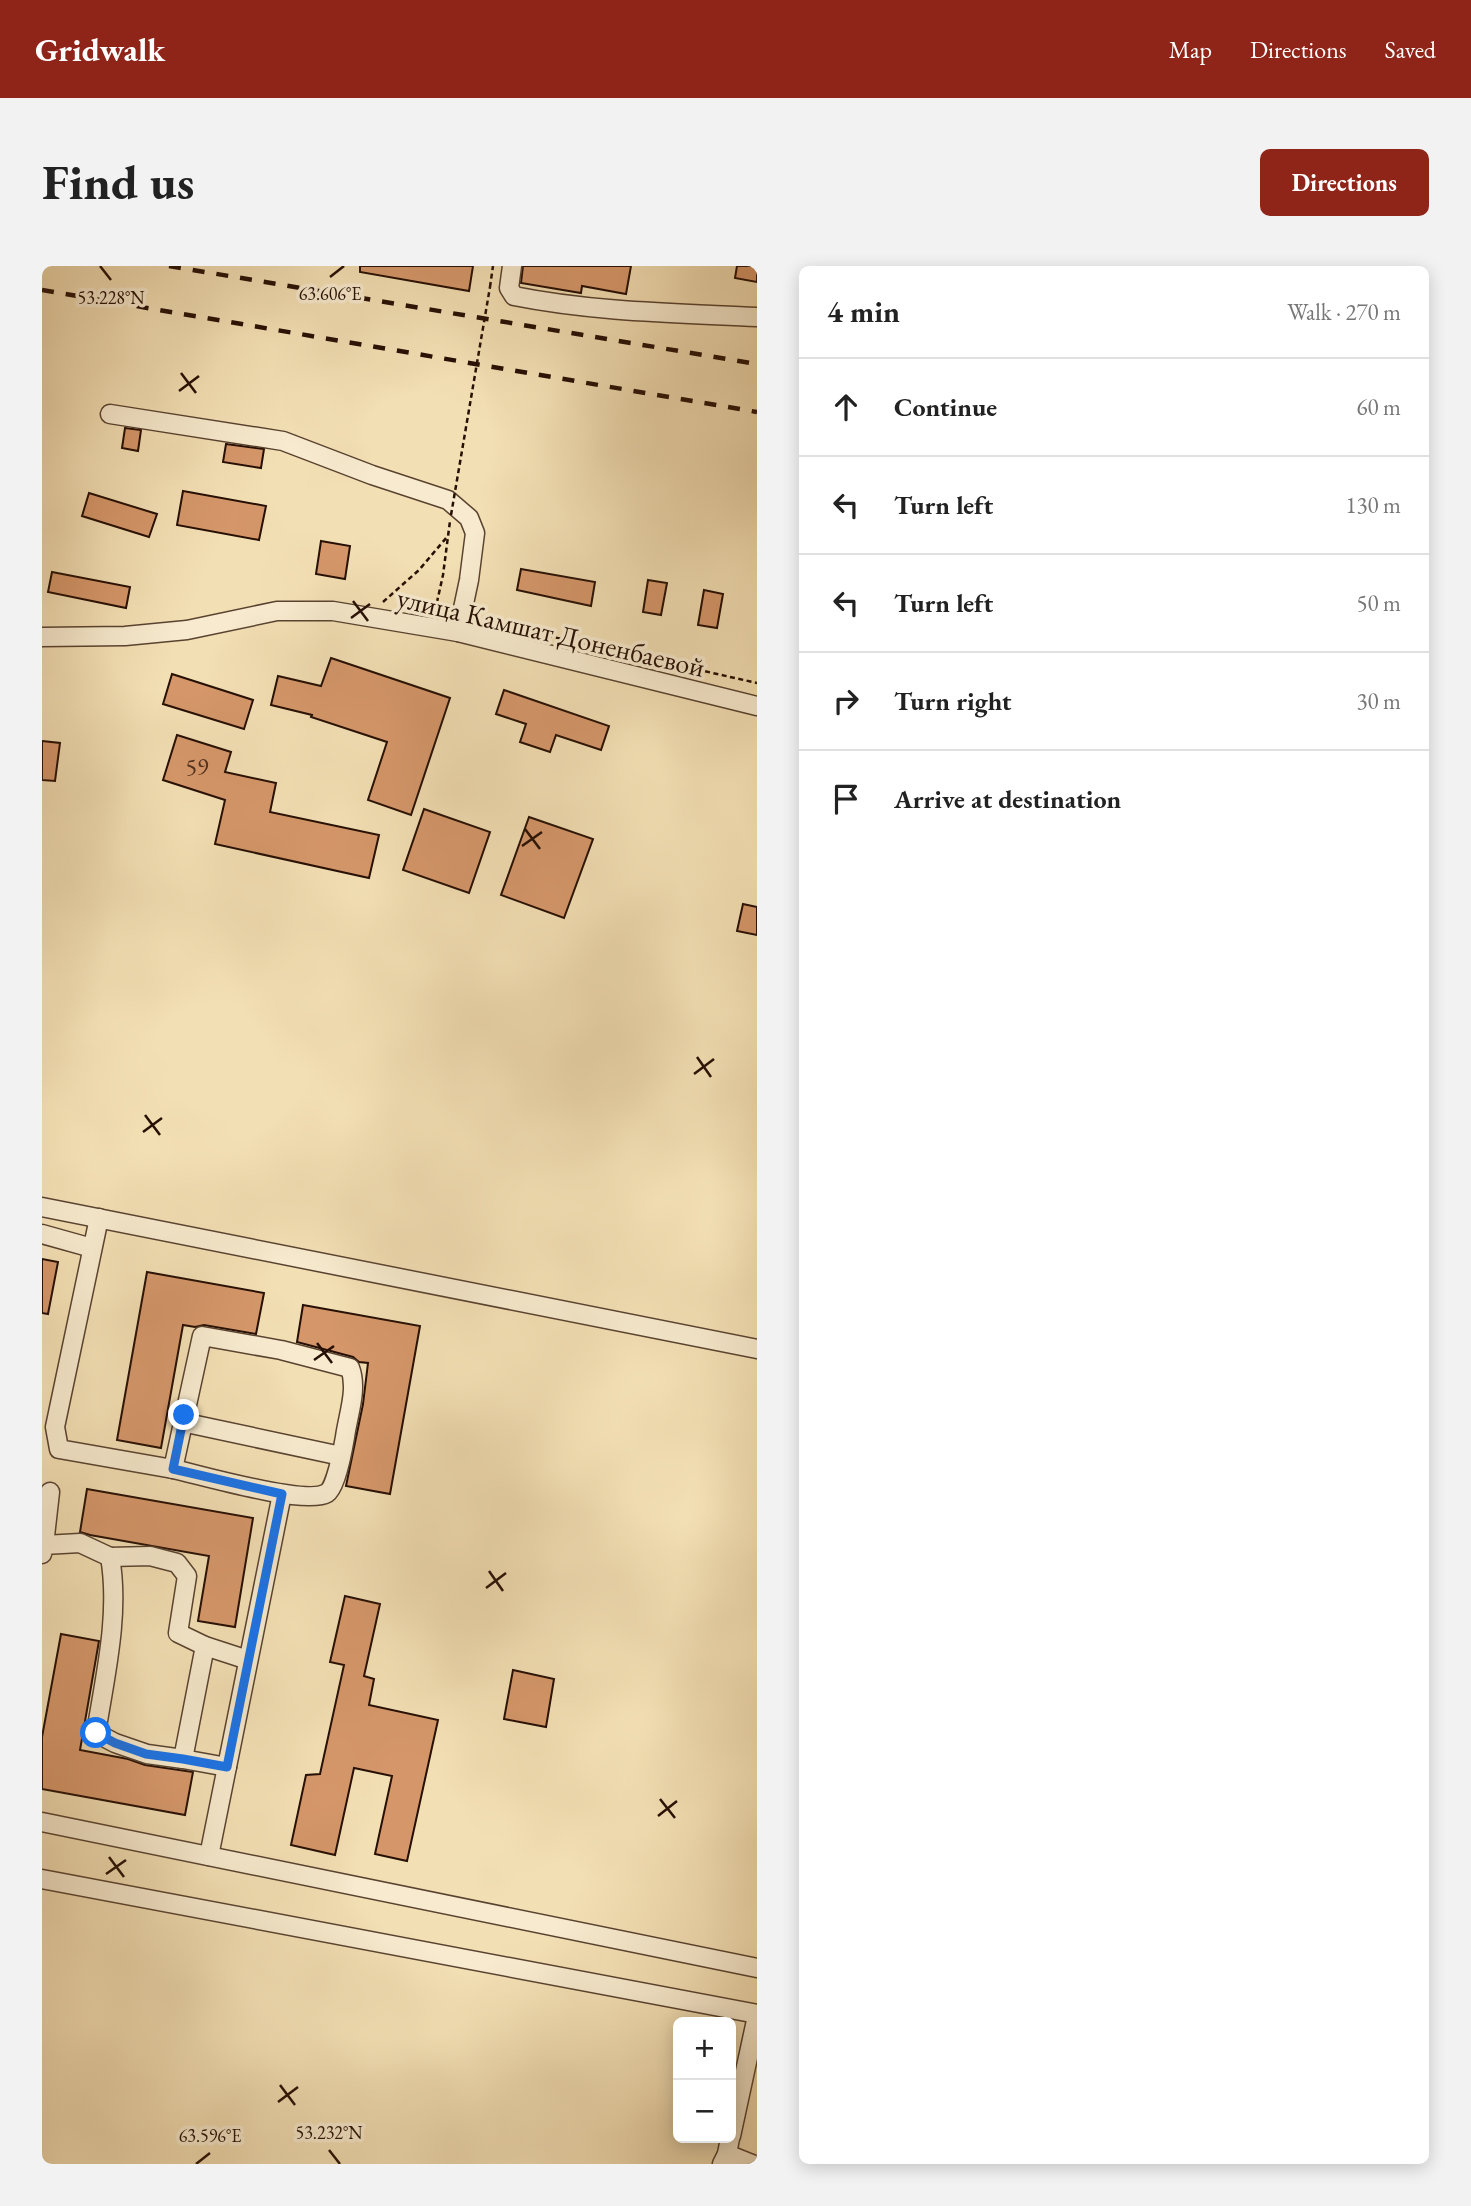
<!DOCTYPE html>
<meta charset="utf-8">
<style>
body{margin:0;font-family:"EB Garamond",serif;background:#f2f2f2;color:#222}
.controls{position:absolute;right:21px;bottom:21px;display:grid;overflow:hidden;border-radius:10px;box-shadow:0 4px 18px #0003}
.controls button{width:63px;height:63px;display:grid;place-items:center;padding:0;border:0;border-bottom:2px solid #e0e0e0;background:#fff;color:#222;font:35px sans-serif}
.stop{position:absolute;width:21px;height:21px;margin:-16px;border:5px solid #1a73e8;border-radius:50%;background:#fff}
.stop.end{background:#1a73e8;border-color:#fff;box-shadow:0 2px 7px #0008}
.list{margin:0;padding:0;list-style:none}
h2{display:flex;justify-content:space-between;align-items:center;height:91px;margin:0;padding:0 28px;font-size:30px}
h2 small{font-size:23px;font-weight:400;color:#767676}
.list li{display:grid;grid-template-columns:46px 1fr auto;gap:21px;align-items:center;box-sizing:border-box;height:98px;padding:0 28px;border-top:2px solid #e0e0e0}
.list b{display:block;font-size:26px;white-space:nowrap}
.list em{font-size:23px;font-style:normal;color:#767676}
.icon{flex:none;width:38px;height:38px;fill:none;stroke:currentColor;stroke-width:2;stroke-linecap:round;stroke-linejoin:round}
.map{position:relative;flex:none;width:715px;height:1898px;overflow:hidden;border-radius:10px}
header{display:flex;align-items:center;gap:42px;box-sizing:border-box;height:98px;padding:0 35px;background:#8f2418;color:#fff}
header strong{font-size:33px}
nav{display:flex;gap:38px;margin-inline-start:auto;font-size:24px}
.intro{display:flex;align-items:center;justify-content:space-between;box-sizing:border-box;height:168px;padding:0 42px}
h1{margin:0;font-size:49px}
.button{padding:18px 32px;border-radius:10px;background:#8f2418;color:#fff;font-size:24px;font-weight:700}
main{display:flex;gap:42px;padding:0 42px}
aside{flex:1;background:#fff;border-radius:10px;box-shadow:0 4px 18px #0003}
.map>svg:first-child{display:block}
.building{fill:#d5976a;stroke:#260f04;stroke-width:2}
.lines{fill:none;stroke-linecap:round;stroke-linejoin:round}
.minor-casing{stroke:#594330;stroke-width:21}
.path{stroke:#260f04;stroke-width:2.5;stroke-dasharray:5 3.5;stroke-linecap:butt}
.minor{stroke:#f7eace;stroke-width:18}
.rail{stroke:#260f04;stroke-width:4.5;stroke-dasharray:12 12;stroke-linecap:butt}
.path-bridge{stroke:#260f04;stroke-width:2.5;stroke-dasharray:5 3.5;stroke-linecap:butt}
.route{stroke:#1a73e8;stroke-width:9}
.ticks{fill:none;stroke:#260f04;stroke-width:2.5}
.labels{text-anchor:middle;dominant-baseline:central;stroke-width:7;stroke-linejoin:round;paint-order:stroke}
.number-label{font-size:24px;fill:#52311e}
.street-label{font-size:28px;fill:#260f04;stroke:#f7eace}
.ticks-label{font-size:18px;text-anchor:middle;fill:#260f04;stroke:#f7eace;stroke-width:7;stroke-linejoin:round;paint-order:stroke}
</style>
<header>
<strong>Gridwalk</strong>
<nav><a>Map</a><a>Directions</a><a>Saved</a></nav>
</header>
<div class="intro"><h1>Find us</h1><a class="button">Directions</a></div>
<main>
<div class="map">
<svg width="715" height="1898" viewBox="0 0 715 1898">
<rect width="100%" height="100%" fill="#f3dfb4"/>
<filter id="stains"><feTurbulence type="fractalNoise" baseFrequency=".00286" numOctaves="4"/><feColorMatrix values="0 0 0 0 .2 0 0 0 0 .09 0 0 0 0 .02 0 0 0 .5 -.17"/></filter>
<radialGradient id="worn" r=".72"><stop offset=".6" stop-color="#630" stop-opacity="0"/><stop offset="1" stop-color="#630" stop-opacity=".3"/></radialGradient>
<!-- building -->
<g class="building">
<path d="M318 0H431L427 25 318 6Z"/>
<path d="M481 0H589L584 28 540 20 539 27 479 17Z"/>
<path d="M695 0H715V16L693 12Z"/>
<path d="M83 162 99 164 96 185 80 182Z"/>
<path d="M184 178 222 183 219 202 181 196Z"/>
<path d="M141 225 224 240 217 274 135 259Z"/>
<path d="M47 227 115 248 107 271 40 250Z"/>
<path d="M279 275 308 280 303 313 274 308Z"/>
<path d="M479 303 553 316 549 340 475 324Z"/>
<path d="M10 306 88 321 84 342 6 326Z"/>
<path d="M606 314 625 317 619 349 601 346Z"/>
<path d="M662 324 681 328 675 362 656 359Z"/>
<path d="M289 392 408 432 369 549 326 534 345 476 269 451 270 449 229 439 236 410 279 420Z"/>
<path d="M130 408 211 434 202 463 121 438Z"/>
<path d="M462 424 567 460 559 484 514 469 508 486 478 476 484 458 454 448Z"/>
<path d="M135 469 189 486 183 506 234 517 228 546 337 569 327 612 173 578 183 534 121 514Z"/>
<path d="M0 475 18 477 13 515 0 514Z"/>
<path d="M382 543 448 566 427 627 361 604Z"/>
<path d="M487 551 551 573 522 652 459 629Z"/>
<path d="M701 638 715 641V669L695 665Z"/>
<path d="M0 993 16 996 6 1048 0 1047Z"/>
<path d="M105 1006 222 1027 214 1068 162 1059 153 1061 141 1059 119 1182 75 1174Z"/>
<path d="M261 1039 378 1060 348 1228 304 1220 321 1138 326 1097 317 1096 311 1091 255 1076Z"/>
<path d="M45 1223 211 1252 193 1361 156 1355 167 1290 48 1269 38 1266Z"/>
<path d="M303 1330 338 1338 322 1410 332 1413 327 1439 396 1454 365 1595 333 1588 350 1510 312 1502 293 1589 249 1579 264 1509 278 1508 302 1399 288 1396Z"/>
<path d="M19 1368 57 1375 38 1484 86 1493 103 1499 151 1506 143 1549 0 1523V1471Z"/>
<path d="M471 1404 512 1413 504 1461 462 1453Z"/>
</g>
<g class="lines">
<defs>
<g id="minor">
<path d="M470 0 467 22 472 30C552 46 633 47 715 51"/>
<path d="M68 148 241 175 330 209 406 234 427 252 433 267 427 314 416 366"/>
<path d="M0 371 83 370 145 364 235 345H291L416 366 715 440"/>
<path d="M0 941 715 1083"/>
<path d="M57 952 13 1161 17 1183 131 1203"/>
<path d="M0 968 50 982"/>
<path d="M160 1070 239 1084 308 1102C316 1123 306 1149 303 1171 301 1183 294 1221 285 1227 264 1240 159 1209 131 1203Z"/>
<path d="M140 1156 299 1190"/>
<path d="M2 1279 8 1226"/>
<path d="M0 1288 2 1279 38 1277 68 1291C78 1348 63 1410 54 1467L73 1477 105 1488 141 1493 185 1501"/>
<path d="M68 1291 108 1290 135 1297 145 1310 136 1367 163 1380 206 1394"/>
<path d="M141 1493 163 1380"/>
<path d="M0 1556 715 1702"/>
<path d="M167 1590 240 1228"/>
<path d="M0 1613 715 1748"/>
<path d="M689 1870 715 1750"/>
<path d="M685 1888 710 1898"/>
<path d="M680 1898 685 1888 688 1872"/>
</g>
</defs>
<!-- minor casing -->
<use href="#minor" class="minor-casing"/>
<!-- path -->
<g class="path">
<path d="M448 21 451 0"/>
<path d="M341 336 377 304 405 271"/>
<path d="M393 345 401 309 408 255"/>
<path d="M489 366 715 417"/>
</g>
<!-- minor -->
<use href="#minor" class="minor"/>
<!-- rail -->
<g class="rail">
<path d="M127 0 715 98"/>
<path d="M0 24 715 146"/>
</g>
<!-- path-bridge -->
<path class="path-bridge" d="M409 249 448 21"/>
</g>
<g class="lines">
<!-- route -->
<path class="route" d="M54 1467 73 1477 104 1488 141 1493 185 1501 240 1228 131 1203 142 1149"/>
</g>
<!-- ticks -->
<path class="ticks" d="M58 0 69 14M288 11 302 0M139 107 154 127M137 125 157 110M311 335 326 355M309 352 328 338M483 563 498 583M480 580 500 566M655 791 669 811M652 808 672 793M103 849 118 869M101 866 120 852M275 1077 290 1097M272 1094 292 1080M447 1305 461 1325M444 1322 464 1307M618 1533 633 1552M616 1550 635 1535M67 1591 82 1611M64 1608 84 1594M238 1819 253 1839M236 1836 256 1821M287 1884 298 1898M154 1898 168 1887"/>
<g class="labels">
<!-- number labels -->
<g class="number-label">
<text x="155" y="500">59</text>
</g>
<!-- street labels -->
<g class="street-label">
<text transform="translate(509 366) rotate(13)">улица Камшат Доненбаевой</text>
</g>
</g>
<g class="ticks-label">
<text x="288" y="34">63.606°E</text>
<text x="69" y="38">53.228°N</text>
<text x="287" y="1873">53.232°N</text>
<text x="168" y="1876">63.596°E</text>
</g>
<rect width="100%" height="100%" filter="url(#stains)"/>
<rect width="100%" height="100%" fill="url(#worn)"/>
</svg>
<div class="controls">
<button>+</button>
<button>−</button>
</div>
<div class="stop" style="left:54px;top:1467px"></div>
<div class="stop end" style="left:142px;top:1149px"></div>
</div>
<aside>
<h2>4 min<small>Walk · 270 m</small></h2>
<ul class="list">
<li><svg class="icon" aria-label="ahead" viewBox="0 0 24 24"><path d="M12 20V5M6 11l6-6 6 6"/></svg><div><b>Continue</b></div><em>60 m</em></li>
<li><svg class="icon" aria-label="left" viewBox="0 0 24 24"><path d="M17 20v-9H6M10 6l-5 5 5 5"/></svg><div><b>Turn left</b></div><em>130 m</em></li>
<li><svg class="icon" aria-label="left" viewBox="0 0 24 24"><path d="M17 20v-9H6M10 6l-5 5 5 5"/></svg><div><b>Turn left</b></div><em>50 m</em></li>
<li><svg class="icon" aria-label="right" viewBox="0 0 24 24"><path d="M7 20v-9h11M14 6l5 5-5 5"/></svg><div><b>Turn right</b></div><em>30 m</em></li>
<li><svg class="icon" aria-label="arrive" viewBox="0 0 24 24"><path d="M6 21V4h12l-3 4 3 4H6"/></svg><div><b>Arrive at destination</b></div></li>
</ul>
</aside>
</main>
